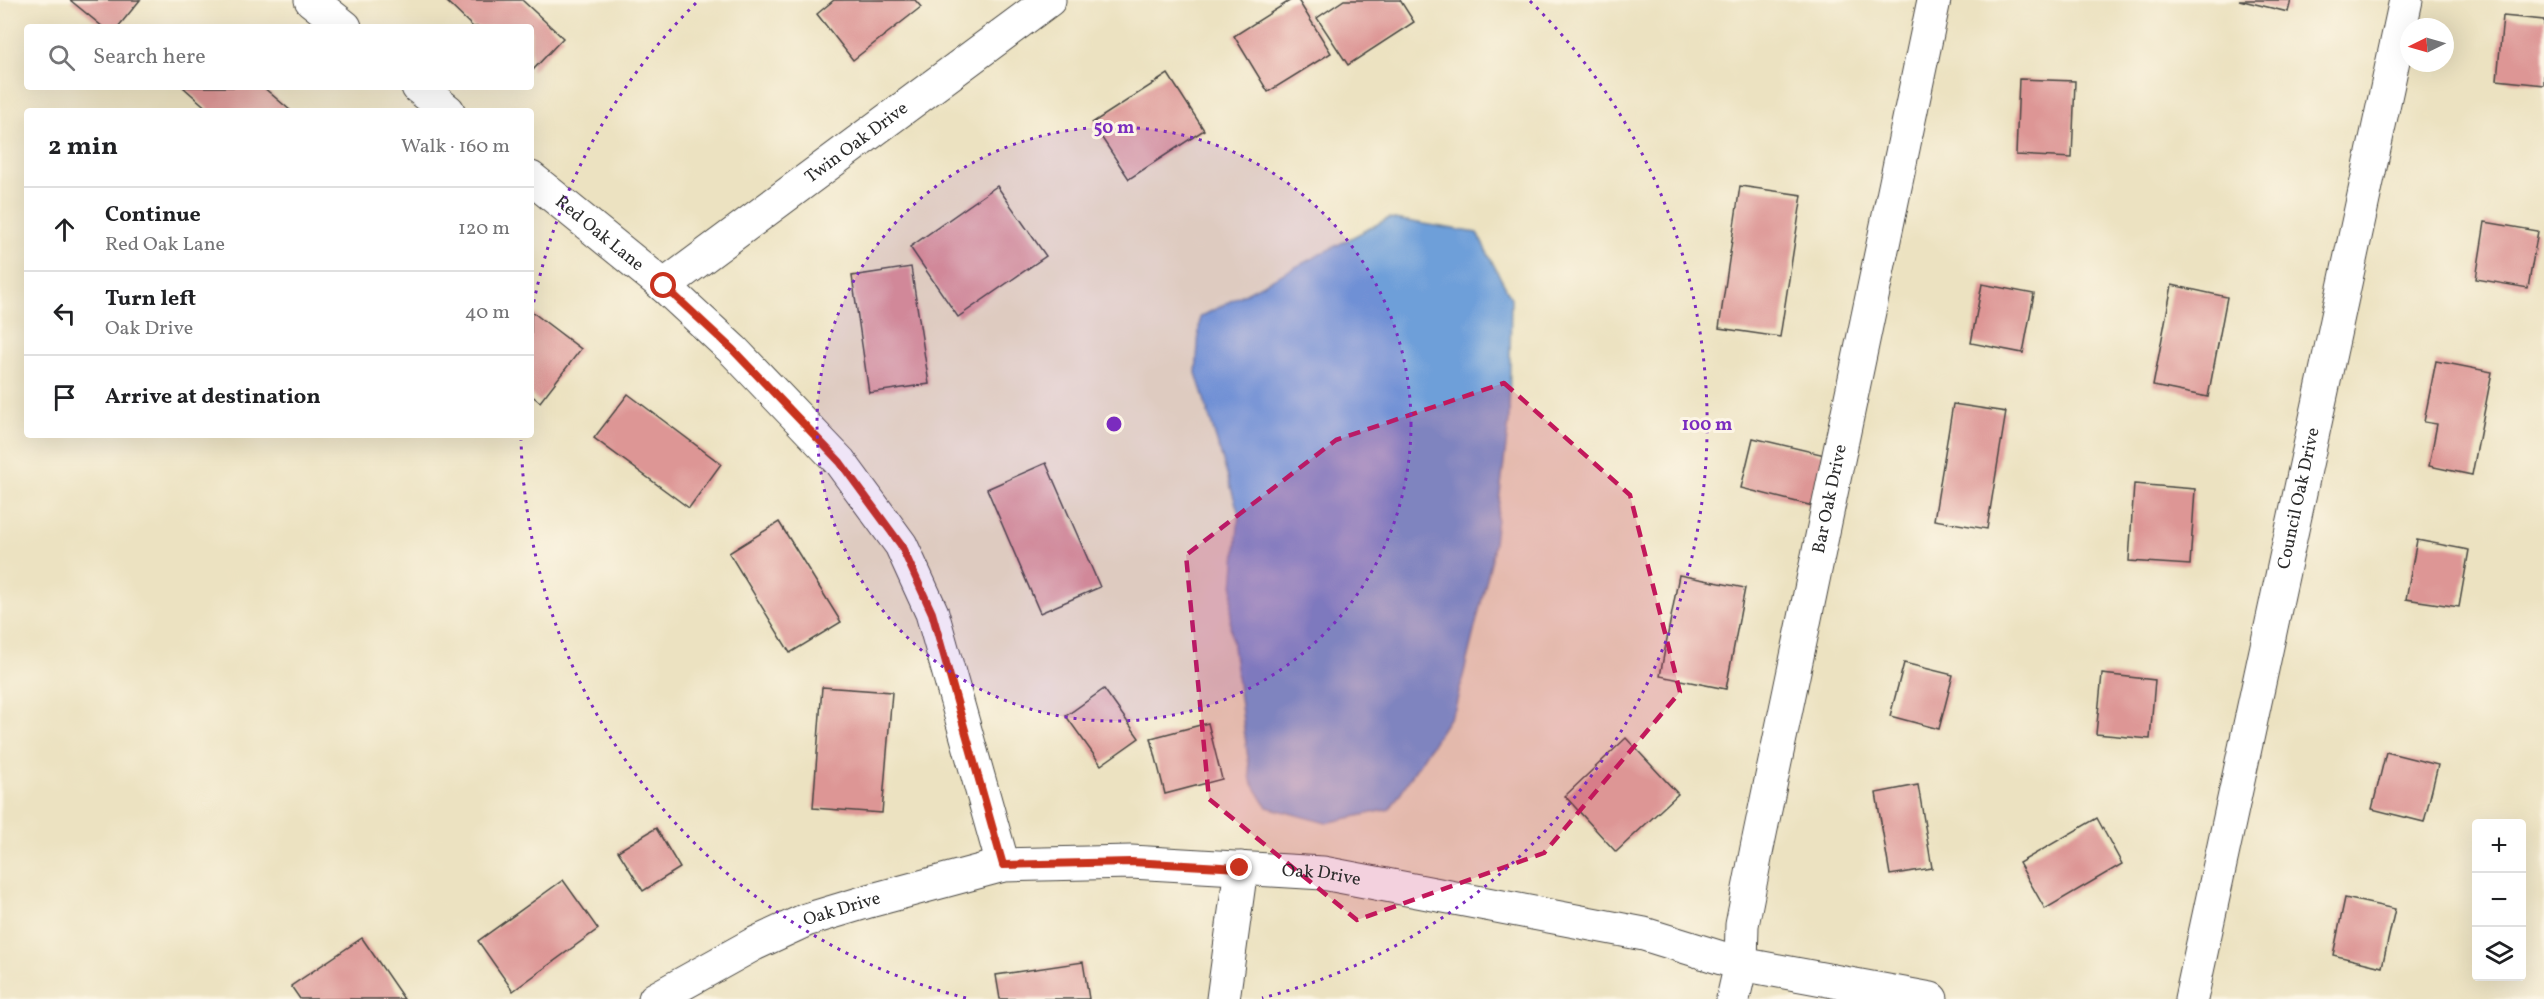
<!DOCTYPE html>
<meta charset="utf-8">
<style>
body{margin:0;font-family:Vollkorn,serif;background:#f6f6f6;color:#202124}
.controls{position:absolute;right:18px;bottom:18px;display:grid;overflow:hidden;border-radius:6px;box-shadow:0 6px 24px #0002}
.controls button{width:54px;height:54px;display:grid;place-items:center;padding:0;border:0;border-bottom:2px solid #e0e0e0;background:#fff;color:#202124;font:30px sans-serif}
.compass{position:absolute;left:2400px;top:18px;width:54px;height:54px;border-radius:50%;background:#fff;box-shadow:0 6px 24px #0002;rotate:265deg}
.stop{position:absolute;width:18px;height:18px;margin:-14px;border:4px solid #c8321e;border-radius:50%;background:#fff}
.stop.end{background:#c8321e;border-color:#fff;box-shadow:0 2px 6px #0008}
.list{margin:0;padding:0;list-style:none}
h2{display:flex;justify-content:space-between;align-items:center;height:78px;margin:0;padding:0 24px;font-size:26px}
h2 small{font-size:20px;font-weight:400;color:#757577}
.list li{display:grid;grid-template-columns:39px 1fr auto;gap:18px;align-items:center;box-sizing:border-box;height:84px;padding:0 24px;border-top:2px solid #e0e0e0}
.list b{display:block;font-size:22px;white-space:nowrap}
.list p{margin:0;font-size:20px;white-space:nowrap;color:#757577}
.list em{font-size:20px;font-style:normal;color:#757577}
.icon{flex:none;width:33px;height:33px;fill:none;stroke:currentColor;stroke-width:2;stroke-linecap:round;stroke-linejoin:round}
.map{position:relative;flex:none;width:2544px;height:999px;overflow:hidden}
.search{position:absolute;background:#fff;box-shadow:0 6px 24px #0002;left:24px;top:24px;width:510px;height:66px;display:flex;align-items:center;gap:15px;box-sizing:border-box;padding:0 21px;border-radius:6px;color:#757577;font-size:22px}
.panel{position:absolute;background:#fff;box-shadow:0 6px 24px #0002;left:24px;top:108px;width:510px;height:330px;border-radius:6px}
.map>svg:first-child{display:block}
.water{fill:#6e9fd9;stroke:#4c6582;stroke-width:1.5}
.building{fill:#dd9695}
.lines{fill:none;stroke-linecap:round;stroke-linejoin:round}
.street-casing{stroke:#484642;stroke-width:35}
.street{stroke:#fff;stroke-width:33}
.route{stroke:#c8321e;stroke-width:8}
.marked{fill:#c2185b;fill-opacity:0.2;stroke:#c2185b;stroke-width:4.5;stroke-dasharray:12 8;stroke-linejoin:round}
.ring{fill:none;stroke:#7b2cbf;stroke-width:3;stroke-dasharray:3 6}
.labels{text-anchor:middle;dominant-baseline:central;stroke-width:6;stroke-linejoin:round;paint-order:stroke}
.street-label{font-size:18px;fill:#2b2b2b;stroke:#fcf5e5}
.centre{fill:#7b2cbf;stroke:#fcf5e5;stroke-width:3}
.ring-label{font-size:18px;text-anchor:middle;font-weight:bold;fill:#7b2cbf;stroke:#fcf5e5;stroke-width:6;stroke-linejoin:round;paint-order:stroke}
</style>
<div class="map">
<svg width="2544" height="999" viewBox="0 0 2544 999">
<rect width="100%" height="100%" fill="#fcf5e5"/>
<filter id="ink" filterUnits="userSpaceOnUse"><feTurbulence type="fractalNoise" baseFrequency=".0167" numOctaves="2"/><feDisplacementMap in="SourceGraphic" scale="12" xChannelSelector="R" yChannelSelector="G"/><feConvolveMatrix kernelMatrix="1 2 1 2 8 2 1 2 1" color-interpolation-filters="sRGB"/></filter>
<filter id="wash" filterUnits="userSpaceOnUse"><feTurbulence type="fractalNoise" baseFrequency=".008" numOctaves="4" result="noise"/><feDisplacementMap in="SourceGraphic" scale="24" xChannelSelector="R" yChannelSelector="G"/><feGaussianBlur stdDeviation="1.35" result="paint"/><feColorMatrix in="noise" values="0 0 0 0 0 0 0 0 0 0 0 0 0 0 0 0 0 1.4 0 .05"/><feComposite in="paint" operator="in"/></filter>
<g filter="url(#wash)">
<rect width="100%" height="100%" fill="#ece2c1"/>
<!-- water -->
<path class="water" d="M1389 218 1477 233 1511 298 1509 422 1492 558 1455 709 1390 809 1326 823 1267 807 1251 781 1230 624 1239 514 1196 373 1200 317Z"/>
<g id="blocks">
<!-- building -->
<g class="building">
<path d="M70 0H140L118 27H103Z"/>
<path d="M445 0H522L563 38 531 72V27H473Z"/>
<path d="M834 0H915L921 7 853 60 817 14Z"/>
<path d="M1291 0H1298L1331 53 1268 92 1234 36Z"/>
<path d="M1344 0H1400L1414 22 1348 65 1317 18Z"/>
<path d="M2239 0H2291L2288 12Z"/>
<path d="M2503 16 2544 20V85L2497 80Z"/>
<path d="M1168 74 1204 130 1129 179 1092 123Z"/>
<path d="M2019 79 2075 81 2072 158 2016 155Z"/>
<path d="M183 87H263L291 111H210Z"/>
<path d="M997 186 1046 256 958 317 910 247Z"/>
<path d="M1740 186 1802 195 1780 337 1719 328Z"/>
<path d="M2485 222 2538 231 2528 288 2476 279Z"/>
<path d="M911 267 929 384 869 393 852 276Z"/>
<path d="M1982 284 2034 294 2023 353 1971 343Z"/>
<path d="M2172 285 2227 297 2208 397 2153 386Z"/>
<path d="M531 311 581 349 540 402 531 395Z"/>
<path d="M2436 361 2492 372 2472 475 2429 466 2437 424 2424 422Z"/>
<path d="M628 394 721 464 689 508 594 438Z"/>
<path d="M1953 404 2006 412 1987 529 1934 520Z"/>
<path d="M1753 438 1825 455 1813 506 1741 488Z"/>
<path d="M1046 463 1100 587 1040 613 987 489Z"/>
<path d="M2134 484 2195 489 2190 565 2129 561Z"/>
<path d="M779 522 841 622 790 653 729 553Z"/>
<path d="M2417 540 2469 550 2459 607 2406 599Z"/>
<path d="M1679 575 1745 588 1726 689 1660 676Z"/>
<path d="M1904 663 1953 675 1939 729 1890 716Z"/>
<path d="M2102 674 2155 680 2150 739 2096 734Z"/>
<path d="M822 687 892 692 882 813 813 808Z"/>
<path d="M1104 689 1139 738 1101 765 1066 716Z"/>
<path d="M1208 723 1222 779 1165 794 1151 738Z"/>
<path d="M1626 738 1678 794 1616 852 1565 796Z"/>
<path d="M2386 752 2438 765 2424 822 2372 809Z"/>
<path d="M1918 785 1932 868 1890 875 1876 793Z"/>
<path d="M2097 818 2122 864 2045 909 2019 863Z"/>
<path d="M656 828 680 868 643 891 618 851Z"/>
<path d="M563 880 598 929 513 991 478 941Z"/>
<path d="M2345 898 2395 909 2382 967 2333 955Z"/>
<path d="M362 938 404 999H300L291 986Z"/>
<path d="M1083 962 1089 999H1000L996 975Z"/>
</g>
</g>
</g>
<g filter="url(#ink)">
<use href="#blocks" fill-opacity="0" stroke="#484642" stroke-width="1.5"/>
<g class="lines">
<defs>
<g id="street">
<path d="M311 0 345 27"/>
<path d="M418 87 448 111"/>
<path id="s1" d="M531 178 664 286 733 350 840 462 901 545 932 613 1003 865"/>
<path id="s2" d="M664 286 1049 0"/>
<path id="s3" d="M655 999 754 944 806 920 869 901 1003 865 1131 862 1323 873 1644 934 1741 964 1931 999"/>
<path d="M1223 999 1241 868"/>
<path id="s4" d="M1733 999 1741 964 1742 925 1757 848 1934 0"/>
<path id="s5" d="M2191 999 2406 0"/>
</g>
</defs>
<!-- street casing -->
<use href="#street" class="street-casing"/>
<!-- street -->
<use href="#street" class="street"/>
</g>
</g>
<g class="lines" filter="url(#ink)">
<!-- route -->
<path class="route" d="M664 286 733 350 840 462 901 545 932 613 1003 865 1131 862 1240 868"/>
</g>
<!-- marked area -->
<path class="marked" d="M1504 383 1630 495 1680 692 1544 853 1357 920 1209 799 1186 555 1336 440Z"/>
<!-- distance rings -->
<circle cx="1114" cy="424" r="297" fill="#7b2cbf" fill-opacity=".12"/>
<g class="ring">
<circle cx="1114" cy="424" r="297"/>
<path d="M966 998A593 593 0 0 1 521 440M532 311A593 593 0 0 1 698 1M1530 1A593 593 0 0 1 1262 998"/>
</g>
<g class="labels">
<!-- street labels -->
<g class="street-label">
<text stroke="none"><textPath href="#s2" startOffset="240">Twin Oak Drive</textPath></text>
<text stroke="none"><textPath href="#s1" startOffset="88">Red Oak Lane</textPath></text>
<text stroke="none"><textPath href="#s4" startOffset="510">Bar Oak Drive</textPath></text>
<text stroke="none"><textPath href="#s5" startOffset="512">Council Oak Drive</textPath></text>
<text stroke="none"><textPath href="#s3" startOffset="694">Oak Drive</textPath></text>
<text stroke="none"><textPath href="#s3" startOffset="208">Oak Drive</textPath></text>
</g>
</g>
<circle cx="1114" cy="424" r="9" class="centre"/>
<g class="ring-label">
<text x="1114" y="133">50 m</text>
<text x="1707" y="430">100 m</text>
</g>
</svg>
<div class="controls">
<button>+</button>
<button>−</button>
<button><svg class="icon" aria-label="layers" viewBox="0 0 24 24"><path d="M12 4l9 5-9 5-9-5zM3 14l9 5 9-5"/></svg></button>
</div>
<svg class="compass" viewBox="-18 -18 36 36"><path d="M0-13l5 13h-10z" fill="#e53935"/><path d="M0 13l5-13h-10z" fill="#757577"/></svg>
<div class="stop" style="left:664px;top:286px"></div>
<div class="stop end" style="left:1240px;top:868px"></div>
<div class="search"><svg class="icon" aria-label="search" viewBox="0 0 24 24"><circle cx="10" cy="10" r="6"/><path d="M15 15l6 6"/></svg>Search here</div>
<section class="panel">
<h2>2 min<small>Walk · 160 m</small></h2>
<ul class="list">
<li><svg class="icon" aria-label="ahead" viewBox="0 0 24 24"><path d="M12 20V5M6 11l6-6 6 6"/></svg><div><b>Continue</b><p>Red Oak Lane</p></div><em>120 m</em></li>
<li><svg class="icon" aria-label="left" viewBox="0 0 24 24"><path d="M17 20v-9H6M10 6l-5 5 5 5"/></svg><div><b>Turn left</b><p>Oak Drive</p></div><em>40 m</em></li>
<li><svg class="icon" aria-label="arrive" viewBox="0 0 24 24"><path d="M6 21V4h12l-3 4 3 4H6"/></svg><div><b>Arrive at destination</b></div></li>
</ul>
</section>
</div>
